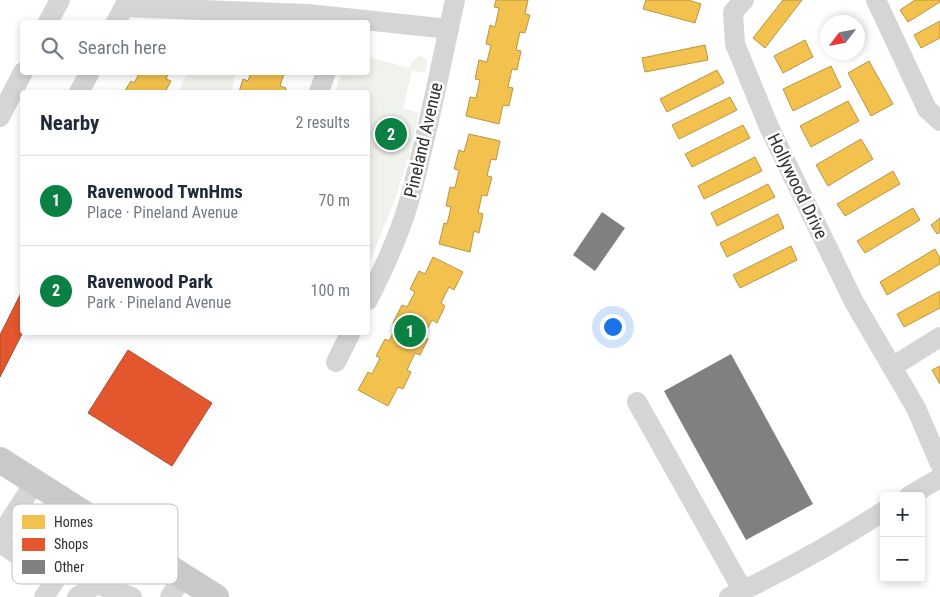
<!DOCTYPE html>
<meta charset="utf-8">
<style>
body{margin:0;font-family:"Roboto Condensed",sans-serif;background:#f2f2f3;color:#1f2937}
.controls{position:absolute;right:15px;bottom:15px;display:grid;overflow:hidden;border-radius:5px;box-shadow:0 2px 8px #0003}
.controls button{width:45px;height:45px;display:grid;place-items:center;padding:0;border:0;border-bottom:1px solid #e0e1e3;background:#fff;color:#1f2937;font:25px sans-serif}
.compass{position:absolute;left:820px;top:15px;width:45px;height:45px;border-radius:50%;background:#fff;box-shadow:0 2px 8px #0003;rotate:238deg}
.you{position:absolute;left:612px;top:326px;width:18px;height:18px;margin:-12px;border:4px solid #fff;border-radius:50%;background:#1a73e8;box-shadow:0 0 0 8px #1a73e833}
.badge{display:grid;place-items:center;width:32px;height:32px;border-radius:50%;background:#0b8043;color:#fff;font-size:16px;font-weight:700}
.pin{position:absolute;translate:-50% -50%;border:2px solid #fff;box-shadow:0 1px 5px #0006}
.list{margin:0;padding:0;list-style:none}
h2{display:flex;justify-content:space-between;align-items:center;height:65px;margin:0;padding:0 20px;font-size:21px}
h2 small{font-size:16px;font-weight:400;color:#747a83}
.list li{display:grid;grid-template-columns:32px 1fr auto;gap:15px;align-items:center;box-sizing:border-box;height:90px;padding:0 20px;border-top:1px solid #e0e1e3}
.list b{display:block;font-size:19px;white-space:nowrap}
.list p{margin:0;font-size:16px;white-space:nowrap;color:#747a83}
.list em{font-size:16px;font-style:normal;color:#747a83}
.icon{flex:none;width:28px;height:28px;fill:none;stroke:currentColor;stroke-width:2;stroke-linecap:round;stroke-linejoin:round}
.map{position:relative;flex:none;width:940px;height:597px;overflow:hidden}
.search{position:absolute;background:#fff;box-shadow:0 2px 8px #0003;left:20px;top:20px;width:350px;height:55px;display:flex;align-items:center;gap:12px;box-sizing:border-box;padding:0 18px;border-radius:5px;color:#747a83;font-size:19px}
.panel{position:absolute;background:#fff;box-shadow:0 2px 8px #0003;left:20px;top:90px;width:350px;height:245px;border-radius:5px}
.map>svg:first-child{display:block}
.green{fill:#f0f3ec}
.homes{fill:#f2c14e;stroke:#b89645}
.shops{fill:#e4572e;stroke:#ae4c2f}
.building{fill:#808080}
.lines{fill:none;stroke-linecap:round;stroke-linejoin:round}
.minor{stroke:#d5d5d5;stroke-width:20}
.major{stroke:#c9c9c9;stroke-width:26}
.labels{text-anchor:middle;dominant-baseline:central;stroke-width:5;stroke-linejoin:round;paint-order:stroke}
.street-label{font-size:18px;fill:#313131;stroke:#fff}
.key{fill:#fff;stroke:#c1c1c1;stroke-width:1}
.key-label{font-size:14px;fill:#313131}
</style>
<div class="map">
<svg width="940" height="597" viewBox="0 0 940 597">
<rect width="100%" height="100%" fill="#fff"/>
<!-- green -->
<g class="green">
<path d="M368 44 370 47 369 57 409 68 412 61 419 56 425 58 427 62 425 73 412 71 403 108 419 113 409 156 393 205 371 258 368 261V92H335L341 73 368 72Z"/>
<path d="M187 73V72L236 73 231 92H178Z"/>
</g>
<!-- homes -->
<g class="homes">
<path d="M496 0H528L525 14 530 15 525 33 520 32 516 50 521 51 517 70 512 69 508 87 513 88 509 106 503 105 499 124 466 116 470 97 476 98 480 80 475 79 479 60 487 62 491 45 486 44 490 25 495 27 499 8 494 7Z"/>
<path d="M646 0H688L701 4 695 23 643 9Z"/>
<path d="M783 0H802L765 48 753 38Z"/>
<path d="M915 0H940V2L908 22 900 10Z"/>
<path d="M940 21V38L921 48 914 35Z"/>
<path d="M805 40 813 57 783 73 774 56Z"/>
<path d="M705 45 708 60 645 72 642 58Z"/>
<path d="M869 61 893 104 871 116 848 73Z"/>
<path d="M831 66 841 87 793 111 783 89Z"/>
<path d="M717 70 724 83 667 112 660 99Z"/>
<path d="M140 72H169L166 79 171 81 165 92H124L131 81 134 83Z"/>
<path d="M251 72H286L284 74 280 86 286 88 285 92H239L243 79 248 81Z"/>
<path d="M730 97 737 110 679 139 672 125Z"/>
<path d="M848 101 859 121 811 147 800 126Z"/>
<path d="M743 125 750 138 692 167 685 154Z"/>
<path d="M469 134 500 141 496 160 491 159 487 176 492 177 487 196 482 195 478 213 483 214 479 233 474 231 470 252 439 244 444 223 447 224 451 207 446 206 450 187 455 188 459 170 454 169 459 150 464 152Z"/>
<path d="M861 139 873 159 828 186 816 165Z"/>
<path d="M755 157 762 171 704 199 698 186Z"/>
<path d="M893 171 900 184 845 216 837 204Z"/>
<path d="M768 184 775 197 717 226 711 213Z"/>
<path d="M913 208 920 220 865 253 857 241Z"/>
<path d="M778 214 784 228 727 257 720 243Z"/>
<path d="M940 218V232L937 234 931 225Z"/>
<path d="M791 246 797 260 740 288 733 275Z"/>
<path d="M935 249 940 258V264L887 295 880 282Z"/>
<path d="M433 257 463 272 454 290 449 287 441 303 445 306 437 323 432 320 423 337 428 339 420 355 415 353 407 370 411 372 403 389 398 387 388 406 358 390 368 372 372 374 380 358 376 356 385 339 389 341 397 325 393 323 402 305 407 307 415 292 410 289 419 271 425 274Z"/>
<path d="M940 291V308L904 327 897 314Z"/>
<path d="M940 366V384L932 370Z"/>
</g>
<!-- shops -->
<g class="shops">
<path d="M22 291 23 332 0 377V335Z"/>
<path d="M128 350 212 403 172 466 88 413Z"/>
</g>
<!-- building -->
<g class="building">
<path d="M602 212 625 228 595 271 573 255Z"/>
<path d="M731 354 813 504 746 540 664 391Z"/>
</g>
<g class="lines">
<!-- minor -->
<g class="minor">
<path d="M744 0 733 12 735 44 769 127 854 302 916 408 940 464"/>
<path d="M876 0 927 109 940 121"/>
<path d="M48 22 60 0"/>
<path d="M116 22 124 7 308 14 449 29"/>
<path d="M79 92 90 72"/>
<path d="M319 92 326 72"/>
<path d="M0 117 23 72"/>
<path d="M368 300C382 272 399 236 408 205 427 138 440 68 455 0"/>
<path d="M336 362 351 332"/>
<path d="M892 367 940 337"/>
<path d="M637 402 743 591"/>
<path d="M909 496 940 478"/>
<path d="M0 536 35 482"/>
<path d="M0 543 55 580"/>
<path d="M44 597 95 521"/>
<path d="M77 597 97 584 132 597"/>
<path d="M170 597 183 576"/>
<path d="M729 597C783 572 834 543 884 511"/>
</g>
<!-- major -->
<path class="major" d="M0 460 216 597"/>
</g>
<g class="labels">
<!-- street labels -->
<g class="street-label">
<text transform="translate(423 140) rotate(-77)">Pineland Avenue</text>
<text transform="translate(798 186) rotate(64)">Hollywood Drive</text>
</g>
</g>
<!-- legend -->
<rect x="12" y="504" width="166" height="80" rx="8" class="key"/>
<rect x="22" y="515" width="23" height="14" fill="#f2c14e"/>
<rect x="22" y="538" width="23" height="13" fill="#e4572e"/>
<rect x="22" y="560" width="23" height="14" fill="#808080"/>
<g class="key-label">
<text x="54" y="527">Homes</text>
<text x="54" y="549">Shops</text>
<text x="54" y="572">Other</text>
</g>
</svg>
<div class="controls">
<button>+</button>
<button>−</button>
</div>
<svg class="compass" viewBox="-18 -18 36 36"><path d="M0-13l5 13h-10z" fill="#e53935"/><path d="M0 13l5-13h-10z" fill="#747a83"/></svg>
<div class="you"></div>
<div class="pin badge" style="left:410px;top:331px">1</div>
<div class="pin badge" style="left:391px;top:134px">2</div>
<div class="search"><svg class="icon" aria-label="search" viewBox="0 0 24 24"><circle cx="10" cy="10" r="6"/><path d="M15 15l6 6"/></svg>Search here</div>
<section class="panel">
<h2>Nearby<small>2 results</small></h2>
<ul class="list">
<li><span class="badge">1</span><div><b>Ravenwood TwnHms</b><p>Place · Pineland Avenue</p></div><em>70 m</em></li>
<li><span class="badge">2</span><div><b>Ravenwood Park</b><p>Park · Pineland Avenue</p></div><em>100 m</em></li>
</ul>
</section>
</div>
